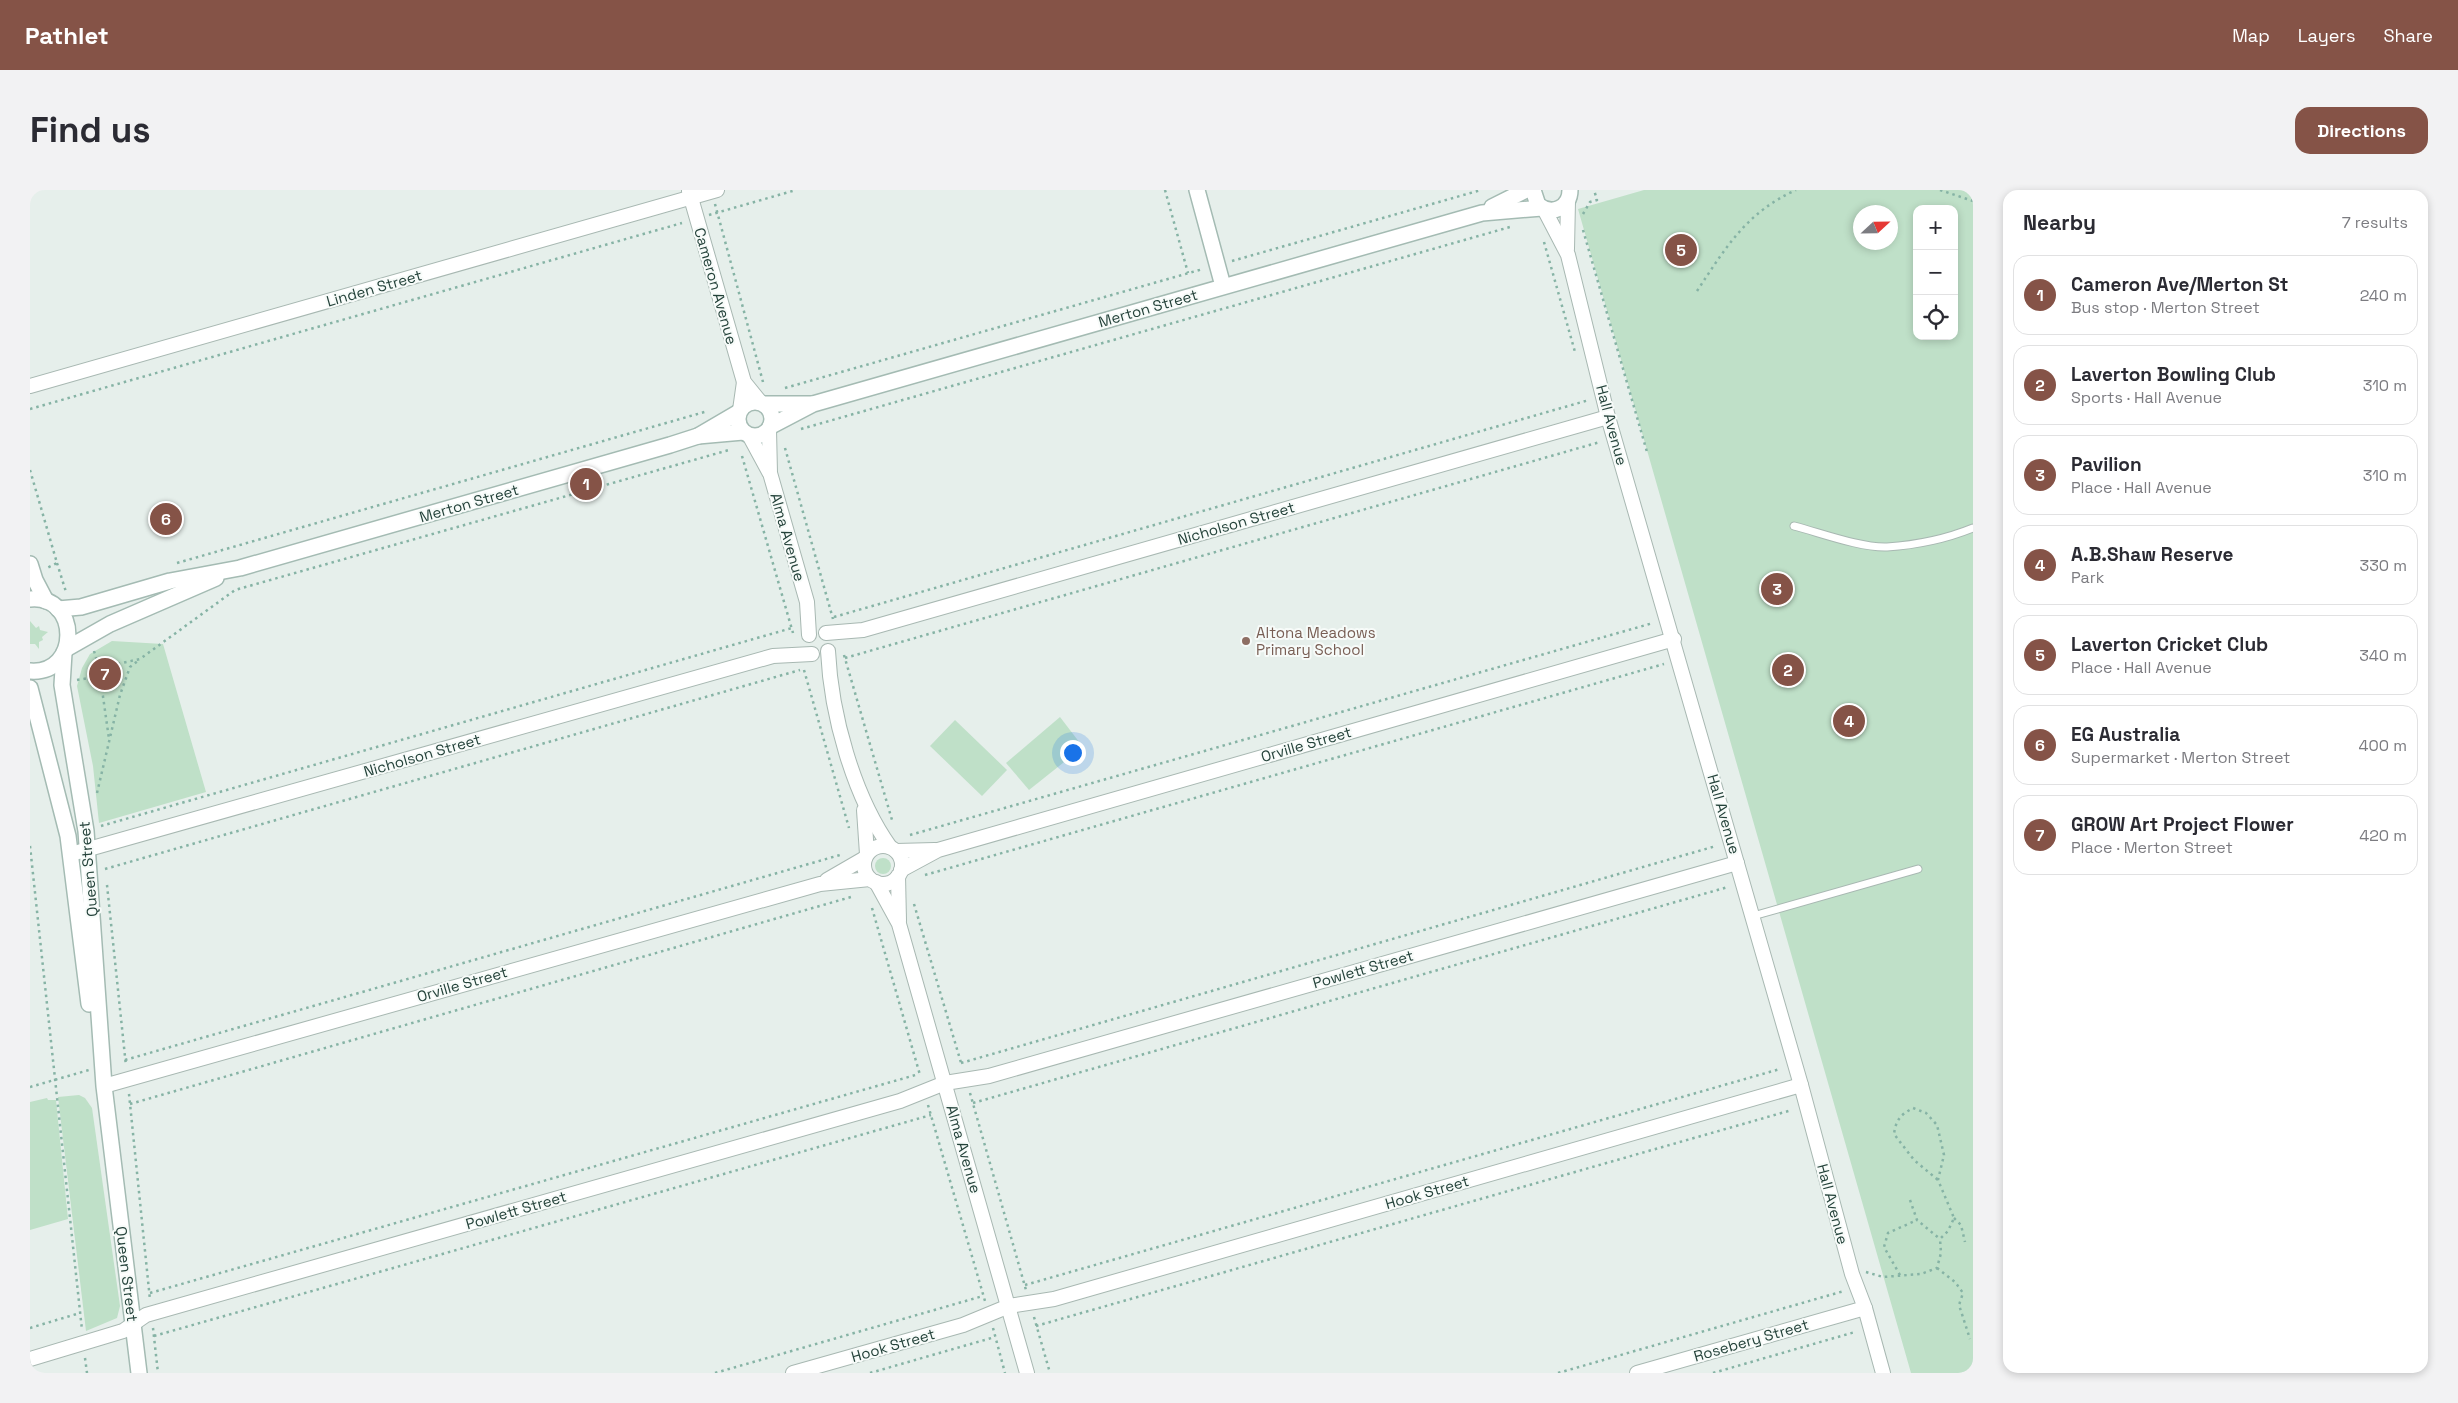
<!DOCTYPE html>
<meta charset="utf-8">
<style>
body{margin:0;font-family:"Space Grotesk",sans-serif;background:#f2f2f3;color:#2b2b33}
.controls{position:absolute;right:15px;top:15px;display:grid;overflow:hidden;border-radius:10px;box-shadow:0 2px 8px #0003}
.controls button{width:45px;height:45px;display:grid;place-items:center;padding:0;border:0;border-bottom:1px solid #e1e1e2;background:#fff;color:#2b2b33;font:25px sans-serif}
.compass{position:absolute;left:1823px;top:15px;width:45px;height:45px;border-radius:50%;background:#fff;box-shadow:0 2px 8px #0003;rotate:68deg}
.you{position:absolute;left:1042px;top:562px;width:18px;height:18px;margin:-12px;border:4px solid #fff;border-radius:50%;background:#1a73e8;box-shadow:0 0 0 8px #1a73e833}
.badge{display:grid;place-items:center;width:32px;height:32px;border-radius:50%;background:#855347;color:#fff;font-size:16px;font-weight:700}
.pin{position:absolute;translate:-50% -50%;border:2px solid #fff;box-shadow:0 1px 5px #0006}
.list{margin:0;padding:0;list-style:none}
h2{display:flex;justify-content:space-between;align-items:center;height:65px;margin:0;padding:0 20px;font-size:21px}
h2 small{font-size:16px;font-weight:400;color:#7c7c81}
.list li{display:grid;grid-template-columns:32px 1fr auto;gap:15px;align-items:center;box-sizing:border-box;height:80px;margin:0 10px 10px;padding:0 10px;border:1px solid #e1e1e2;border-radius:15px}
.list b{display:block;font-size:19px;white-space:nowrap}
.list p{margin:0;font-size:16px;white-space:nowrap;color:#7c7c81}
.list em{font-size:16px;font-style:normal;color:#7c7c81}
.icon{flex:none;width:28px;height:28px;fill:none;stroke:currentColor;stroke-width:2;stroke-linecap:round;stroke-linejoin:round}
.map{position:relative;flex:none;width:1943px;height:1183px;overflow:hidden;border-radius:15px}
header{display:flex;align-items:center;gap:30px;box-sizing:border-box;height:70px;padding:0 25px;background:#855347;color:#fff}
header strong{font-size:24px}
nav{display:flex;gap:28px;margin-inline-start:auto;font-size:18px}
.intro{display:flex;align-items:center;justify-content:space-between;box-sizing:border-box;height:120px;padding:0 30px}
h1{margin:0;font-size:35px}
.button{padding:12px 22px;border-radius:15px;background:#855347;color:#fff;font-size:18px;font-weight:700}
main{display:flex;gap:30px;padding:0 30px}
aside{flex:1;background:#fff;border-radius:15px;box-shadow:0 2px 8px #0003}
.map>svg:first-child{display:block}
.green{fill:#bfe0c8;fill-rule:evenodd}
.lines{fill:none;stroke-linecap:round;stroke-linejoin:round}
.lane-casing{stroke:#a8b8b2;stroke-width:9}
.street-casing{stroke:#a8b8b2;stroke-width:16}
.secondary-casing{stroke:#a4bbb3;stroke-width:18}
.path{stroke:#86b3a5;stroke-width:2.5;stroke-dasharray:2.5 4;stroke-linecap:butt}
.lane{stroke:#fff;stroke-width:7}
.street{stroke:#fff;stroke-width:14}
.secondary{stroke:#fff;stroke-width:15}
.education-dot{fill:#8d6e63;stroke:#f7fbf9;stroke-width:2}
.labels{text-anchor:middle;dominant-baseline:central;stroke-width:4;stroke-linejoin:round;paint-order:stroke}
.street-label{font-size:15px;fill:#24423a;stroke:#f7fbf9}
.education-label{font-size:15px;fill:#785e54;stroke:#f7fbf9;text-anchor:start}
</style>
<header>
<strong>Pathlet</strong>
<nav><a>Map</a><a>Layers</a><a>Share</a></nav>
</header>
<div class="intro"><h1>Find us</h1><a class="button">Directions</a></div>
<main>
<div class="map">
<svg width="1943" height="1183" viewBox="0 0 1943 1183">
<rect width="100%" height="100%" fill="#e6efeb"/>
<!-- green -->
<g class="green">
<path d="M1614 0H1943V1183H1881L1548 19ZM1887 19H1924V146H1887ZM1830 22H1860V52H1830Z"/>
<path d="M0 431 6 438 9 436 10 440 18 442 12 447 13 450 9 452V459L5 454H0Z"/>
<path d="M82 451 133 454 176 602 69 633 63 576 47 496 52 478 60 464Z"/>
<path d="M1030 527 1053 557 999 600 976 573Z"/>
<path d="M925 530 977 580 952 606 900 556Z"/>
<circle cx="853" cy="676" r="8"/>
<path d="M49 905 55 908 62 918 90 1116 87 1128 56 1141 28 907Z"/>
<path d="M17 908 18 910H26L38 1029 0 1040V912Z"/>
</g>
<g class="lines">
<defs>
<g id="lane">
<path d="M1764 336C1791 343 1831 358 1857 357 1887 355 1916 349 1943 338"/>
<path d="M1723 726 1888 679"/>
</g>
<g id="street">
<path d="M659 1 714 192 731 213"/>
<path d="M1514 19 1538 65 1578 227 1771 895 1822 1084 1835 1118 1853 1183"/>
<path d="M1537 59 1538 11"/>
<path d="M0 196 687 0"/>
<path d="M710 220 714 192"/>
<path d="M739 240 740 283 777 412 779 445"/>
<path d="M719 245 739 282"/>
<path d="M796 443 833 440 1578 227"/>
<path d="M798 461C801 524 823 605 860 657"/>
<path d="M834 620 837 664"/>
<circle cx="853" cy="675" r="19"/>
<path d="M866 661 905 660"/>
<path d="M41 664 743 466 782 464"/>
<path d="M871 680 908 660 1644 449"/>
<path d="M868 686 869 731"/>
<path d="M797 690 835 668"/>
<path d="M846 692 869 734 997 1183"/>
<path d="M74 896 790 694 840 689"/>
<path d="M0 1169 93 1141 116 1125 870 911 915 893 959 886 1707 673"/>
<path d="M763 1183 933 1135 979 1116 1024 1109 1771 895"/>
<path d="M1607 1183 1835 1118"/>
</g>
<g id="secondary">
<path d="M1167 0 1193 96"/>
<path d="M1503 0 1508 15C1522 26 1540 18 1540 0"/>
<path d="M1462 17 1496 0"/>
<circle cx="725" cy="229" r="17"/>
<path d="M734 214H782"/>
<path d="M741 236 783 214 1452 23 1512 18"/>
<path d="M668 246 713 242"/>
<path d="M0 374 5 390 16 411"/>
<path d="M0 409C50 404 51 485 0 481"/>
<path d="M28 419 51 417 140 391 210 378 640 255 668 246 709 222"/>
<path d="M36 459 80 434 186 388"/>
<path d="M34 463 32 495 56 641 74 896 109 1183"/>
<path d="M0 498 38 646 59 814"/>
</g>
</defs>
<!-- lane casing -->
<use href="#lane" class="lane-casing"/>
<!-- street casing -->
<use href="#street" class="street-casing"/>
<!-- secondary casing -->
<use href="#secondary" class="secondary-casing"/>
<!-- path -->
<g class="path">
<path d="M1135 0 1158 83"/>
<path d="M1910 0 1943 11"/>
<path d="M685 14 733 192"/>
<path d="M1553 24 1560 12 1567 10 1564 0"/>
<path d="M679 25 766 0"/>
<path d="M1553 40 1617 262"/>
<path d="M1514 52 1545 162"/>
<path d="M1202 71 1451 0"/>
<path d="M1667 101C1696 57 1717 22 1766 0"/>
<path d="M755 198 1173 79"/>
<path d="M0 219 652 33"/>
<path d="M771 239 1480 37"/>
<path d="M755 258 803 429"/>
<path d="M712 266 763 443"/>
<path d="M0 280 27 373 17 378"/>
<path d="M27 373 36 402"/>
<path d="M147 373 678 221"/>
<path d="M804 427 1559 210"/>
<path d="M64 461 69 478 79 549"/>
<path d="M814 465 862 630"/>
<path d="M815 468 1570 252"/>
<path d="M774 480 819 638"/>
<path d="M47 490 59 488 69 478 110 469 205 400 699 260"/>
<path d="M67 603 90 505 100 477 109 470"/>
<path d="M71 636 762 438"/>
<path d="M880 645 1623 433"/>
<path d="M0 656 52 1140"/>
<path d="M75 679 770 480"/>
<path d="M895 685 1634 474"/>
<path d="M77 695 96 876"/>
<path d="M884 714 932 876"/>
<path d="M842 718 890 885"/>
<path d="M95 870 810 665"/>
<path d="M931 873 1686 656"/>
<path d="M0 897 59 880"/>
<path d="M940 903 996 1100"/>
<path d="M99 904 120 1110"/>
<path d="M943 913 1698 697"/>
<path d="M100 914 821 707"/>
<path d="M898 915 955 1111"/>
<path d="M1880 1010 1887 1030 1910 1049"/>
<path d="M1924 1028 1931 1035 1935 1052"/>
<path d="M1907 1078 1925 1092 1933 1103 1929 1115 1940 1149"/>
<path d="M1836 1082 1853 1087 1891 1084 1907 1078 1911 1063 1910 1049 1918 1041 1924 1028 1908 990 1914 965 1907 935 1896 923 1883 918C1870 925 1866 930 1864 944L1884 970 1908 990"/>
<path d="M1870 1085 1854 1057 1858 1043 1887 1030"/>
<path d="M995 1095 1750 879"/>
<path d="M120 1103 889 884"/>
<path d="M1004 1127 1020 1183"/>
<path d="M1006 1136 1762 920"/>
<path d="M0 1138 50 1123"/>
<path d="M123 1138 128 1183"/>
<path d="M963 1138 975 1183"/>
<path d="M124 1146 901 925"/>
<path d="M55 1168 57 1183"/>
<path d="M685 1183 953 1106"/>
<path d="M840 1183 965 1147"/>
<path d="M1528 1183 1814 1101"/>
<path d="M1683 1183 1825 1142"/>
</g>
<!-- lane -->
<use href="#lane" class="lane"/>
<!-- street -->
<use href="#street" class="street"/>
<!-- secondary -->
<use href="#secondary" class="secondary"/>
</g>
<!-- markers -->
<circle class="education-dot" cx="1216" cy="451" r="5"/>
<g class="labels">
<!-- street labels -->
<g class="street-label">
<text transform="translate(686 96) rotate(74)">Cameron Avenue</text>
<text transform="translate(344 98) rotate(-16)">Linden Street</text>
<text transform="translate(1118 118) rotate(-16)">Merton Street</text>
<text transform="translate(1582 235) rotate(75)">Hall Avenue</text>
<text transform="translate(439 313) rotate(-16)">Merton Street</text>
<text transform="translate(1206 333) rotate(-16)">Nicholson Street</text>
<text transform="translate(758 347) rotate(74)">Alma Avenue</text>
<text transform="translate(1276 554) rotate(-16)">Orville Street</text>
<text transform="translate(392 565) rotate(-16)">Nicholson Street</text>
<text transform="translate(1694 624) rotate(74)">Hall Avenue</text>
<text transform="translate(58 679) rotate(-95)">Queen Street</text>
<text transform="translate(1333 779) rotate(-16)">Powlett Street</text>
<text transform="translate(432 794) rotate(-16)">Orville Street</text>
<text transform="translate(934 959) rotate(74)">Alma Avenue</text>
<text transform="translate(1397 1002) rotate(-16)">Hook Street</text>
<text transform="translate(1803 1014) rotate(75)">Hall Avenue</text>
<text transform="translate(486 1020) rotate(-16)">Powlett Street</text>
<text transform="translate(97 1084) rotate(83)">Queen Street</text>
<text transform="translate(1721 1150) rotate(-16)">Rosebery Street</text>
<text transform="translate(863 1155) rotate(-16)">Hook Street</text>
</g>
<!-- education labels -->
<g class="education-label">
<text x="1226" y="442">Altona Meadows<tspan x="1226" dy="17">Primary School</tspan></text>
</g>
</g>
</svg>
<div class="controls">
<button>+</button>
<button>−</button>
<button><svg class="icon" aria-label="locate" viewBox="0 0 24 24"><circle cx="12" cy="12" r="6"/><path d="M12 2v4M12 18v4M2 12h4M18 12h4"/></svg></button>
</div>
<svg class="compass" viewBox="-18 -18 36 36"><path d="M0-13l5 13h-10z" fill="#e53935"/><path d="M0 13l5-13h-10z" fill="#7c7c81"/></svg>
<div class="you"></div>
<div class="pin badge" style="left:556px;top:294px">1</div>
<div class="pin badge" style="left:1758px;top:480px">2</div>
<div class="pin badge" style="left:1747px;top:399px">3</div>
<div class="pin badge" style="left:1819px;top:531px">4</div>
<div class="pin badge" style="left:1651px;top:60px">5</div>
<div class="pin badge" style="left:136px;top:329px">6</div>
<div class="pin badge" style="left:75px;top:484px">7</div>
</div>
<aside>
<h2>Nearby<small>7 results</small></h2>
<ul class="list">
<li><span class="badge">1</span><div><b>Cameron Ave/Merton St</b><p>Bus stop · Merton Street</p></div><em>240 m</em></li>
<li><span class="badge">2</span><div><b>Laverton Bowling Club</b><p>Sports · Hall Avenue</p></div><em>310 m</em></li>
<li><span class="badge">3</span><div><b>Pavilion</b><p>Place · Hall Avenue</p></div><em>310 m</em></li>
<li><span class="badge">4</span><div><b>A.B.Shaw Reserve</b><p>Park</p></div><em>330 m</em></li>
<li><span class="badge">5</span><div><b>Laverton Cricket Club</b><p>Place · Hall Avenue</p></div><em>340 m</em></li>
<li><span class="badge">6</span><div><b>EG Australia</b><p>Supermarket · Merton Street</p></div><em>400 m</em></li>
<li><span class="badge">7</span><div><b>GROW Art Project Flower</b><p>Place · Merton Street</p></div><em>420 m</em></li>
</ul>
</aside>
</main>
